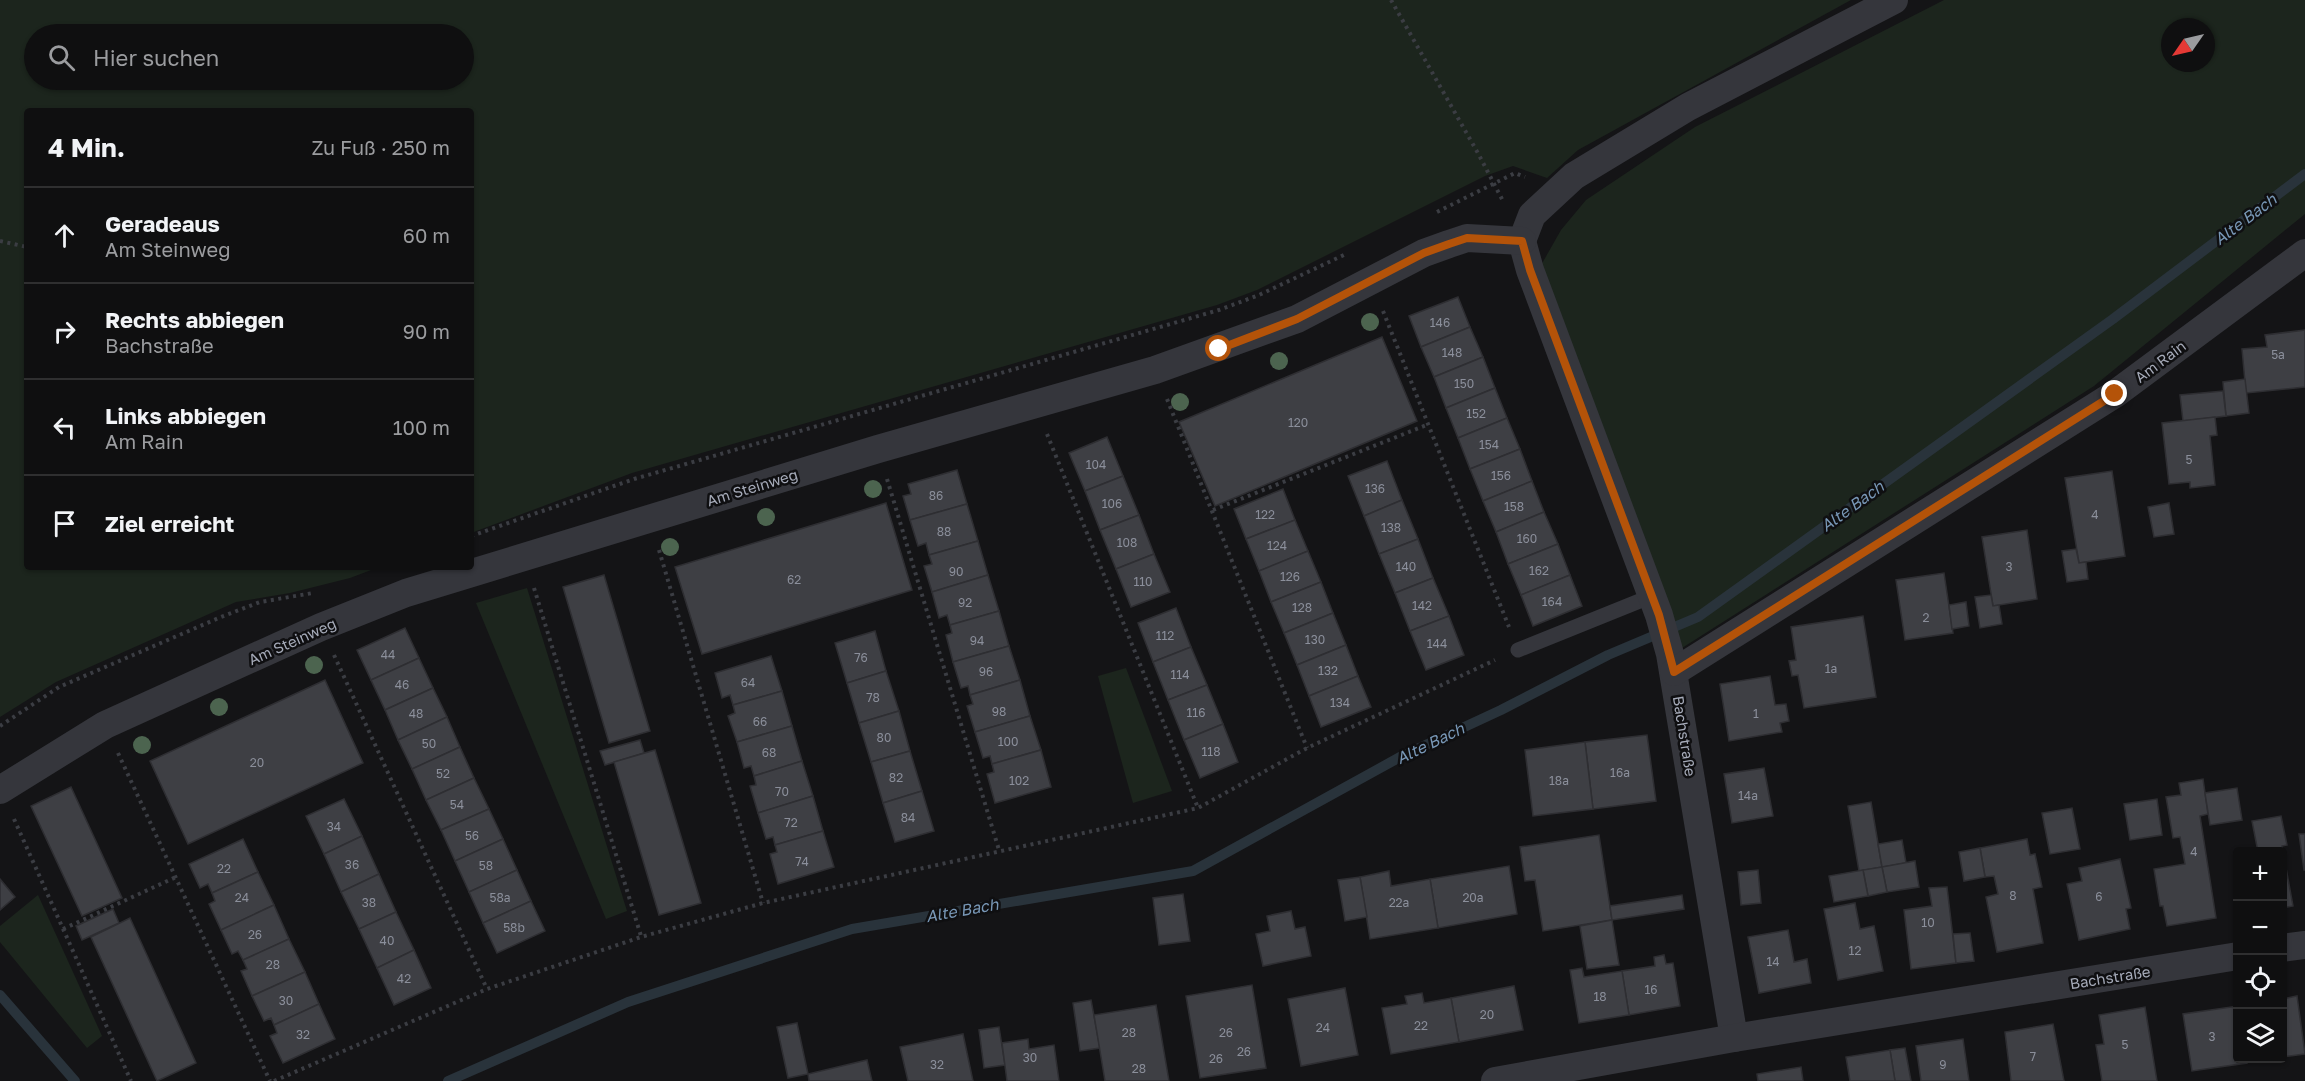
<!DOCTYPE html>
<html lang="de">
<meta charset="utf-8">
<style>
body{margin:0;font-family:"Golos Text",sans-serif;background:#181819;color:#f1f3f6}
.controls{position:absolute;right:18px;bottom:18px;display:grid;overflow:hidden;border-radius:6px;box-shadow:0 2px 4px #0004}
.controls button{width:54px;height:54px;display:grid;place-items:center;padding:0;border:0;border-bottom:2px solid #2f2f30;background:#0f0f10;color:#f1f3f6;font:30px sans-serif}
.compass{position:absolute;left:2161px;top:18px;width:54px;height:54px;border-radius:50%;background:#0f0f10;box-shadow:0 2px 4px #0004;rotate:236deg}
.stop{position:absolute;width:18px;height:18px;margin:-14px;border:4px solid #b45309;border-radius:50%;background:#fff}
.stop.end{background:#b45309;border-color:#fff;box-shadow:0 2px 6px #0008}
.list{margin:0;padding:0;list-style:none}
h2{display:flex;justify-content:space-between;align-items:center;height:78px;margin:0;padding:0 24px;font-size:26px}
h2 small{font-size:20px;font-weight:400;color:#9b9c9f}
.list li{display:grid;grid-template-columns:39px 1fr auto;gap:18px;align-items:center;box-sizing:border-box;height:96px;padding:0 24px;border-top:2px solid #2f2f30}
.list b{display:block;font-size:22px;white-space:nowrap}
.list p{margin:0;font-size:20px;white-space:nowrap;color:#9b9c9f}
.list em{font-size:20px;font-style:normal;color:#9b9c9f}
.icon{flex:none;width:33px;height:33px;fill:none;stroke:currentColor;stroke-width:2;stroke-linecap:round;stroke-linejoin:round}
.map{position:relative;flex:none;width:2305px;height:1081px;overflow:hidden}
.search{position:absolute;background:#0f0f10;box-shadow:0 2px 4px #0004;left:24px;top:24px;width:450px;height:66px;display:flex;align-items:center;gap:15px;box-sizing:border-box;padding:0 21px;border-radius:33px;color:#9b9c9f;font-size:22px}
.panel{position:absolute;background:#0f0f10;box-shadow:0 2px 4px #0004;left:24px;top:108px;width:450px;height:462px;border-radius:6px}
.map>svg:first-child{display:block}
.green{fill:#1c251d;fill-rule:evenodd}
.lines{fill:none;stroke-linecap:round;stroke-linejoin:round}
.stream{stroke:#29333b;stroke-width:10}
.building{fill:#3e3f44;stroke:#2e2e32;stroke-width:1.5}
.path{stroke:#3b3d43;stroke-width:4;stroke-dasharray:3 4.5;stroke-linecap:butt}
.service{stroke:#35363c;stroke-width:15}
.minor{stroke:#35363c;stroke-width:28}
.tree{fill:#4c644f}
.route{stroke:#b45309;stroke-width:8}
.labels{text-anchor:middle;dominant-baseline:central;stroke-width:5;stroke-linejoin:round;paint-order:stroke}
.number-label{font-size:12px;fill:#8b8f9b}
.street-label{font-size:15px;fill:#a5aab8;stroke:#0f0f11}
.water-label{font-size:16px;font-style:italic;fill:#7897b6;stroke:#0f0f11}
</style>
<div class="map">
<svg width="2305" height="1081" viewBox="0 0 2305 1081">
<rect width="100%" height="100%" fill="#141416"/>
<!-- green -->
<g class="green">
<path d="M0 0H1851L1578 150 1547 178 1513 166 1485 176 1257 290 1217 305 632 473 471 533V111H27V567H379L350 578 290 593 236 602 56 682 0 717ZM34 34H464V80H34Z"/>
<path d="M1944 0H2305V214L2094 386 1682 648 1540 267 1561 230 1586 200 1695 127ZM2170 27H2206V63H2170Z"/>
<path d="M527 588 627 911 606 919 476 603Z"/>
<path d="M1126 668 1172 791 1133 803 1098 676Z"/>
<path d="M38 895 102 1036 87 1048 0 942V926Z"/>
</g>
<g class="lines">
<!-- stream -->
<g class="stream">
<path d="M0 995 75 1081"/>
<path d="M448 1081 628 1002 852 929 1193 871 1402 756 1501 710 1608 655 1698 617 2113 319 2305 174"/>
</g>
</g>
<!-- building -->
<g class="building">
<path d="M1458 297 1470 327 1421 347 1409 316Z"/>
<path d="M1470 327 1483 357 1434 377 1421 347Z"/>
<path d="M2305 330V387L2246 393 2242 349 2267 347 2265 335Z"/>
<path d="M1382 337 1417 421 1215 506 1179 422Z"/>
<path d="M1483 357 1495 388 1446 408 1434 377Z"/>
<path d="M2245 379 2249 413 2226 416 2223 382Z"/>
<path d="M1495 388 1507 418 1458 438 1446 408Z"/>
<path d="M2223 391 2226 416 2183 421 2180 395Z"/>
<path d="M2215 417 2217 435 2210 436 2215 485 2190 488V482L2169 484 2162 423Z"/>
<path d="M1507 418 1520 449 1470 469 1458 438Z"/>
<path d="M1107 437 1123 476 1085 491 1069 453Z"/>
<path d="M1520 449 1532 481 1483 501 1470 469Z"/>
<path d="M1387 461 1402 500 1364 516 1348 476Z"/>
<path d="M957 470 967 504 910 520 903 496 911 494 908 484Z"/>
<path d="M2112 471 2125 556 2079 563 2065 478Z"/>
<path d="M1123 476 1139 515 1100 530 1085 491Z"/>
<path d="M1532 481 1544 512 1496 532 1483 501Z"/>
<path d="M1283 489 1295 520 1246 539 1234 509Z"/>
<path d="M1402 500 1418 539 1379 554 1364 516Z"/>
<path d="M886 503 912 590 702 654 675 567Z"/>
<path d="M2169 503 2174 534 2154 537 2148 507Z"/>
<path d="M967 504 978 541 929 555 926 543 918 546 910 520Z"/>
<path d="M1544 512 1558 544 1508 564 1496 532Z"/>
<path d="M1139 515 1154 554 1116 569 1100 530Z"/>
<path d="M1295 520 1308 551 1259 571 1246 539Z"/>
<path d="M2027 530 2037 599 1993 606 1982 537Z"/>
<path d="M1418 539 1433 578 1395 593 1379 554Z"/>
<path d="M978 541 988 575 932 592 924 566 932 564 929 555Z"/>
<path d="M1558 544 1570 575 1521 595 1508 564Z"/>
<path d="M2076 549 2079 563 2086 562 2088 579 2067 582 2062 551Z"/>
<path d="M1308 551 1321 582 1271 602 1259 571Z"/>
<path d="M1154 554 1170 592 1131 607 1116 569Z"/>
<path d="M1944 573 1953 633 1905 640 1896 580Z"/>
<path d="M604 575 650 731 609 743 563 587Z"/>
<path d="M988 575 999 611 950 625 947 615 939 618 932 592Z"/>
<path d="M1570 575 1582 606 1533 626 1521 595Z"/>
<path d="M1433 578 1449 616 1410 631 1395 593Z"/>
<path d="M1321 582 1333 613 1284 633 1271 602Z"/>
<path d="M1991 595 1993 606 1999 605 2002 624 1980 628 1975 597Z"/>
<path d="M1966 602 1969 626 1952 629 1949 605Z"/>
<path d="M1176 608 1191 647 1153 662 1138 623Z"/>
<path d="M999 611 1009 646 953 662 946 635 952 633 950 625Z"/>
<path d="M1333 613 1346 645 1297 665 1284 633Z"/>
<path d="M1449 616 1464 655 1426 670 1410 631Z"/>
<path d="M1863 616 1876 697 1804 708 1798 675 1792 676 1789 661 1796 660 1791 627Z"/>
<path d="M405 628 419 658 371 680 357 650Z"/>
<path d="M875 631 886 671 847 683 835 643Z"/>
<path d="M1346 645 1358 676 1309 696 1297 665Z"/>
<path d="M1009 646 1020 680 970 695 968 686 961 688 953 662Z"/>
<path d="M1191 647 1207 685 1168 700 1153 662Z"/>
<path d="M771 656 782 691 733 705 730 695 722 698 715 673Z"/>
<path d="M419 658 433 688 385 710 371 680Z"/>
<path d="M886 671 899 711 859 723 847 683Z"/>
<path d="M1358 676 1371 707 1321 727 1309 696Z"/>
<path d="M1770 676 1775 705 1786 704 1789 721 1780 723 1782 732 1729 741 1720 684Z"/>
<path d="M325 680 363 763 188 844 150 761Z"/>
<path d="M1020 680 1030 716 975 732 967 706 973 704 970 695Z"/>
<path d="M1207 685 1223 724 1184 740 1168 700Z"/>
<path d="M433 688 447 717 398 740 385 710Z"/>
<path d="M782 691 792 726 737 742 728 716 735 713 733 705Z"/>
<path d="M899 711 910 751 871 762 859 723Z"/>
<path d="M1030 716 1041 750 992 764 990 756 983 758 975 732Z"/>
<path d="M447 717 460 747 412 769 398 740Z"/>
<path d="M1223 724 1238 762 1200 778 1184 740Z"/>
<path d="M792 726 802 761 754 776 751 766 744 768 737 742Z"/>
<path d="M1647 735 1656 801 1593 809 1585 742Z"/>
<path d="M640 740 644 753 605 765 600 751Z"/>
<path d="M1585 742 1593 809 1533 816 1525 750Z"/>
<path d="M460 747 474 778 426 800 412 769Z"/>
<path d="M655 750 701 903 659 915 614 762Z"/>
<path d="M1041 750 1051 787 995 803 987 774 994 772 992 764Z"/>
<path d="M910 751 922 791 883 803 871 762Z"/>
<path d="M802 761 813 796 758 813 750 786 756 785 754 776Z"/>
<path d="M1764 768 1773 816 1732 823 1724 774Z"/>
<path d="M474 778 489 809 441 830 426 800Z"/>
<path d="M2203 779 2208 814 2200 816 2216 918 2167 926 2163 906H2160L2154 869 2185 864 2180 837 2173 838 2166 797 2181 795 2179 783Z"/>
<path d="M71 787 122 898 82 916 31 806Z"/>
<path d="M2237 788 2242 820 2210 825 2205 793Z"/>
<path d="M922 791 934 831 895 842 883 803Z"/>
<path d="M813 796 823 831 775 845 773 837 766 839 758 813Z"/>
<path d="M344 799 362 836 324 854 306 816Z"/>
<path d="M2157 799 2162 835 2130 840 2124 804Z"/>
<path d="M1871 802 1882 867 1859 871 1848 806Z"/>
<path d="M2072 808 2080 849 2050 854 2042 813Z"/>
<path d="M489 809 503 839 455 861 441 830Z"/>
<path d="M2281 816 2287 845 2282 846 2293 906 2282 908V852H2258L2252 821Z"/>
<path d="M823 831 834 867 778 884 770 854 777 852 775 845Z"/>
<path d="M2299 834H2305V870H2304Z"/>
<path d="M1599 835 1612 920 1543 931 1535 880 1525 881 1520 847Z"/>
<path d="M362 836 379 874 341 892 324 854Z"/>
<path d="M243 839 258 872 212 893 208 884 200 888 189 864Z"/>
<path d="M503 839 517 870 469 892 455 861Z"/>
<path d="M2027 839 2030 855 2035 854 2042 887 2033 889 2043 943 1997 952 1986 897 1998 894 1994 876 1985 877 1980 848Z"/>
<path d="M1902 840 1906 863 1882 867 1878 844Z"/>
<path d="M1980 848 1985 877 1964 881 1959 852Z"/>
<path d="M2120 859 2131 908 2126 909 2130 929 2079 940 2067 884 2082 881 2079 868Z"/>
<path d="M1915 861 1919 887 1887 892 1882 867Z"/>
<path d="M1509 866 1517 914 1438 928 1430 879Z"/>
<path d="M1882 867 1887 892 1868 896 1863 870Z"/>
<path d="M517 870 531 901 483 923 469 892Z"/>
<path d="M1758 870 1761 903 1741 905 1738 872Z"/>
<path d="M1863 870 1868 896 1834 902 1829 876Z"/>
<path d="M1389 871 1391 886 1430 879 1438 928 1370 939 1360 877Z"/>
<path d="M258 872 274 905 221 930 209 904 215 901 212 893Z"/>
<path d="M379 874 396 912 359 929 341 892Z"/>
<path d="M1360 877 1367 917 1345 921 1338 880Z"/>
<path d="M0 879 15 897 0 910Z"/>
<path d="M1947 887 1956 963 1911 969 1904 910 1932 906 1929 888Z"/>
<path d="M1183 894 1190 941 1159 945 1153 898Z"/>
<path d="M1682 895 1684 909 1612 920 1610 906Z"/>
<path d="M531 901 545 931 497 953 483 923Z"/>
<path d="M1855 903 1860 929 1874 926 1883 971 1838 980 1824 909Z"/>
<path d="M274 905 289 939 243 960 238 951 232 954 221 930Z"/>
<path d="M113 909 119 923 82 940 76 926Z"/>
<path d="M1291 911 1295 929 1305 927 1311 956 1263 966 1256 934 1270 931 1267 916Z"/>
<path d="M396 912 414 950 377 968 359 929Z"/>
<path d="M130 918 196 1063 157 1081 91 937Z"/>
<path d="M1612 920 1619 965 1587 969 1580 926Z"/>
<path d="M1788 930 1794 962 1807 959 1811 983 1759 993 1748 937Z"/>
<path d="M1970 933 1974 961 1956 963 1953 934Z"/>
<path d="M289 939 305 972 252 996 241 971 247 969 243 960Z"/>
<path d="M414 950 431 988 394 1005 377 968Z"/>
<path d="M1664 955 1666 964 1673 963 1680 1006 1629 1015 1622 971 1655 966 1654 957Z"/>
<path d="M1582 968 1584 977 1622 971 1629 1015 1579 1023 1570 970Z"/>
<path d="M305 972 319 1004 274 1025 271 1018 264 1021 252 996Z"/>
<path d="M1252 985 1266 1068 1200 1078 1186 996Z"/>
<path d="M1514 986 1523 1030 1459 1042 1451 998Z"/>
<path d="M1345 988 1358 1055 1301 1066 1288 999Z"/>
<path d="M1422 993 1424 1003 1451 998 1459 1042 1391 1054 1382 1008 1407 1004 1405 996Z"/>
<path d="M2297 996 2305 1054 2282 1057V999Z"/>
<path d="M1091 1000 1100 1048 1080 1051 1073 1003Z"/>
<path d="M319 1004 335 1039 283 1063 270 1036 277 1033 274 1025Z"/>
<path d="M1156 1005 1169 1081H1105L1094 1015Z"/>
<path d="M2238 1006V1058H2246L2247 1063 2192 1071 2183 1014Z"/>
<path d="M2145 1007 2157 1081H2102L2096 1045 2104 1044 2099 1015Z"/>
<path d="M797 1023 808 1074 788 1078 777 1027Z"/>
<path d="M2053 1024 2064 1081H2011L2005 1032Z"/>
<path d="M999 1027 1005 1065 984 1068 979 1030Z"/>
<path d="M963 1034 973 1081H908L900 1047Z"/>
<path d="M1028 1039 1029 1049 1054 1045 1059 1081H1007L1002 1043Z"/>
<path d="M1963 1039 1969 1081H1921L1916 1046Z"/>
<path d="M1905 1048 1911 1081H1895L1890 1050Z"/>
<path d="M1890 1050 1895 1081H1850L1846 1057Z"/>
<path d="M867 1060 872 1081H809L808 1074Z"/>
<path d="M1801 1067 1803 1081H1758L1757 1074Z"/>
</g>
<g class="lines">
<!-- path -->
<g class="path">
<path d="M1391 0 1479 155 1503 201"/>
<path d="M1437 212 1515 173 1525 177"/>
<path d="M0 241 27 247"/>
<path d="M1383 311 1509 627"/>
<path d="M1167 399 1307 748"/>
<path d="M1047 434 1198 808"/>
<path d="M887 479 999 850"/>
<path d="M1213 510 1429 424"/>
<path d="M471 536 634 479 1219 310 1259 295 1346 254"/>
<path d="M659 550 763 903"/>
<path d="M534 588 641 936"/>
<path d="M334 655 487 989"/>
<path d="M0 726 59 687 221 617 260 602 313 593"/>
<path d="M118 753 270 1081"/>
<path d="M14 819 131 1081"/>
<path d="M63 929 176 877"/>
<path d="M274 1081 487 989 641 937 763 903 1198 808 1307 748 1495 660"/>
</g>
<!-- service -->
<path class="service" d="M1518 650 1652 596"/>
<!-- minor -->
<g class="minor">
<path d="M1522 241 1530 270 1659 615 1670 654 1734 1038"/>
<path d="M1522 241 1532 215 1574 176 1688 107 1894 0"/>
<path d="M1674 672 2115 394 2305 253"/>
<path d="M0 790 105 725 321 627 406 593 878 449 1155 370 1297 319 1424 253 1449 244 1467 238 1522 241"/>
<path d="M2282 948 2305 945"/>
<path d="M1495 1081 1734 1038 2238 956"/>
</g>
</g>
<!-- trees -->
<g class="tree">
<circle cx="1370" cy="322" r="9"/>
<circle cx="1279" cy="361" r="9"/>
<circle cx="1180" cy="402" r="9"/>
<circle cx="873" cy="489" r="9"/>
<circle cx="766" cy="517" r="9"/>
<circle cx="670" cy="547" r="9"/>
<circle cx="314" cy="665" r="9"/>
<circle cx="219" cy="707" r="9"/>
<circle cx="142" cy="745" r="9"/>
</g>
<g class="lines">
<!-- route -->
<path class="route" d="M1219 349 1297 319 1424 253 1449 244 1467 238 1522 241 1530 270 1659 615 1674 672 2115 394"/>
</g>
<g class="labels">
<!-- number labels -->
<g class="number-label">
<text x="1440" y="322">146</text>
<text x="1452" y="352">148</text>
<text x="2278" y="354">5a</text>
<text x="1464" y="383">150</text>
<text x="1476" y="413">152</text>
<text x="1298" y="422">120</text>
<text x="1489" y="444">154</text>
<text x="2189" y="459">5</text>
<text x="1096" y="464">104</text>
<text x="1501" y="475">156</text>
<text x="1375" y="488">136</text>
<text x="936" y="495">86</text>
<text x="1112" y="503">106</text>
<text x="1514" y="506">158</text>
<text x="1265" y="514">122</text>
<text x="2095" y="514">4</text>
<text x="1391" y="527">138</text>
<text x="944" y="531">88</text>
<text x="1527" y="538">160</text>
<text x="1127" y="542">108</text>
<text x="1277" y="545">124</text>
<text x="1406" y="566">140</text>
<text x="2009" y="566">3</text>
<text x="1539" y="570">162</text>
<text x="956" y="571">90</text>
<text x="1290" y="576">126</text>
<text x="794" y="579">62</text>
<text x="1143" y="581">110</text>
<text x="1552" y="601">164</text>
<text x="965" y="602">92</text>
<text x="1422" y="605">142</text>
<text x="1302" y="607">128</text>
<text x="1926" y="617">2</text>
<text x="1165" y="635">112</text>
<text x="1315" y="639">130</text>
<text x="977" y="640">94</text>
<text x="1437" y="643">144</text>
<text x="388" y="654">44</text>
<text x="861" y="657">76</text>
<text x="1831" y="668">1a</text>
<text x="1328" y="670">132</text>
<text x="986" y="671">96</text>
<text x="1180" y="674">114</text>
<text x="748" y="682">64</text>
<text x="402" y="684">46</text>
<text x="873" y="697">78</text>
<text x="1340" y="702">134</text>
<text x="999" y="711">98</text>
<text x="1196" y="712">116</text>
<text x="416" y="713">48</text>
<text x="1756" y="713">1</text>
<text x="760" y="721">66</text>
<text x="884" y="737">80</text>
<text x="1008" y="741">100</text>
<text x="429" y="743">50</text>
<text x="1211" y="751">118</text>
<text x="769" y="752">68</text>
<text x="257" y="762">20</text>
<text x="1620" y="772">16a</text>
<text x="443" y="773">52</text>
<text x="896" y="777">82</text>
<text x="1019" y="780">102</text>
<text x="1559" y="780">18a</text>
<text x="782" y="791">70</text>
<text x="1748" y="795">14a</text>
<text x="457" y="804">54</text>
<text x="908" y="817">84</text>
<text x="791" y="822">72</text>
<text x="334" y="826">34</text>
<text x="472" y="835">56</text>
<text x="2194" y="851">4</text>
<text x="802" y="861">74</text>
<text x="352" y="864">36</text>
<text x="486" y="865">58</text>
<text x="224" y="868">22</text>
<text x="2013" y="895">8</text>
<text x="2099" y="896">6</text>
<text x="242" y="897">24</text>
<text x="500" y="897">58a</text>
<text x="1473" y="897">20a</text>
<text x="369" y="902">38</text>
<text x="1399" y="902">22a</text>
<text x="1928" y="922">10</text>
<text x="514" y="927">58b</text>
<text x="255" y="934">26</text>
<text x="387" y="940">40</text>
<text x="1855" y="950">12</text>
<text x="1773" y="961">14</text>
<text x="273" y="964">28</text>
<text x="404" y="978">42</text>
<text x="1651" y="989">16</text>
<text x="1600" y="996">18</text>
<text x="286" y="1000">30</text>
<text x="1487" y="1014">20</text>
<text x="1421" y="1025">22</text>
<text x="1323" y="1027">24</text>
<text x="1129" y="1032">28</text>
<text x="1226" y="1032">26</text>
<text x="303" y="1034">32</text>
<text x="2212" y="1036">3</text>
<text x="2125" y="1044">5</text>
<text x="1244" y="1051">26</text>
<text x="2033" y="1056">7</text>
<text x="1030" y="1057">30</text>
<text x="1216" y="1058">26</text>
<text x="937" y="1064">32</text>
<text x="1943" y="1064">9</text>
<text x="1139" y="1068">28</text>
</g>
<!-- street labels -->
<g class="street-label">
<text transform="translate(2160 361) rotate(-37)">Am Rain</text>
<text transform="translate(752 487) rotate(-17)">Am Steinweg</text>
<text transform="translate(292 641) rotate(-24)">Am Steinweg</text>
<text transform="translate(1685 736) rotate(81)">Bachstraße</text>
<text transform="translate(2110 977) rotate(-9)">Bachstraße</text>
</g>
<!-- water labels -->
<g class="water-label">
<text transform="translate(2245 219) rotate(-37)">Alte Bach</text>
<text transform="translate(1852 506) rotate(-36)">Alte Bach</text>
<text transform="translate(1430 743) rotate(-26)">Alte Bach</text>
<text transform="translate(962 910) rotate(-10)">Alte Bach</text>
</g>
</g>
</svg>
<div class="controls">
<button>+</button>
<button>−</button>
<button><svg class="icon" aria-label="locate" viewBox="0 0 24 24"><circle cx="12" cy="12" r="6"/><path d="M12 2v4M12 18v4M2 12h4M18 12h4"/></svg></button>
<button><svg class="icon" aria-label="layers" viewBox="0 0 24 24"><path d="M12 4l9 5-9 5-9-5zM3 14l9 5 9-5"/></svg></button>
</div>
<svg class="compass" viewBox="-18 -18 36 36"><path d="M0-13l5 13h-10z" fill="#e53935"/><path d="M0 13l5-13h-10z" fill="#9b9c9f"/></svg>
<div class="stop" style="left:1219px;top:349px"></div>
<div class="stop end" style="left:2115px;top:394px"></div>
<div class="search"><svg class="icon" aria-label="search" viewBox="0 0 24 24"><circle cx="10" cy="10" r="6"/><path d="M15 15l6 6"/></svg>Hier suchen</div>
<section class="panel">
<h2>4 Min.<small>Zu Fuß · 250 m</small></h2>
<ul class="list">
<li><svg class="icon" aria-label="ahead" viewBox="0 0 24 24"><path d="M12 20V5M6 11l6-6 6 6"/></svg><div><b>Geradeaus</b><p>Am Steinweg</p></div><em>60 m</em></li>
<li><svg class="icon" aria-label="right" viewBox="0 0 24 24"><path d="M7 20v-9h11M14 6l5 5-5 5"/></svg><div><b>Rechts abbiegen</b><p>Bachstraße</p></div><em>90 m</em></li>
<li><svg class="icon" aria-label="left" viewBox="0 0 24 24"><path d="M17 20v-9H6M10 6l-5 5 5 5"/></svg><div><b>Links abbiegen</b><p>Am Rain</p></div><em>100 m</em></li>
<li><svg class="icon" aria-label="arrive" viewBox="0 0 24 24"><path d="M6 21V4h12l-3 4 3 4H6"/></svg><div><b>Ziel erreicht</b></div></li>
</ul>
</section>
</div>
